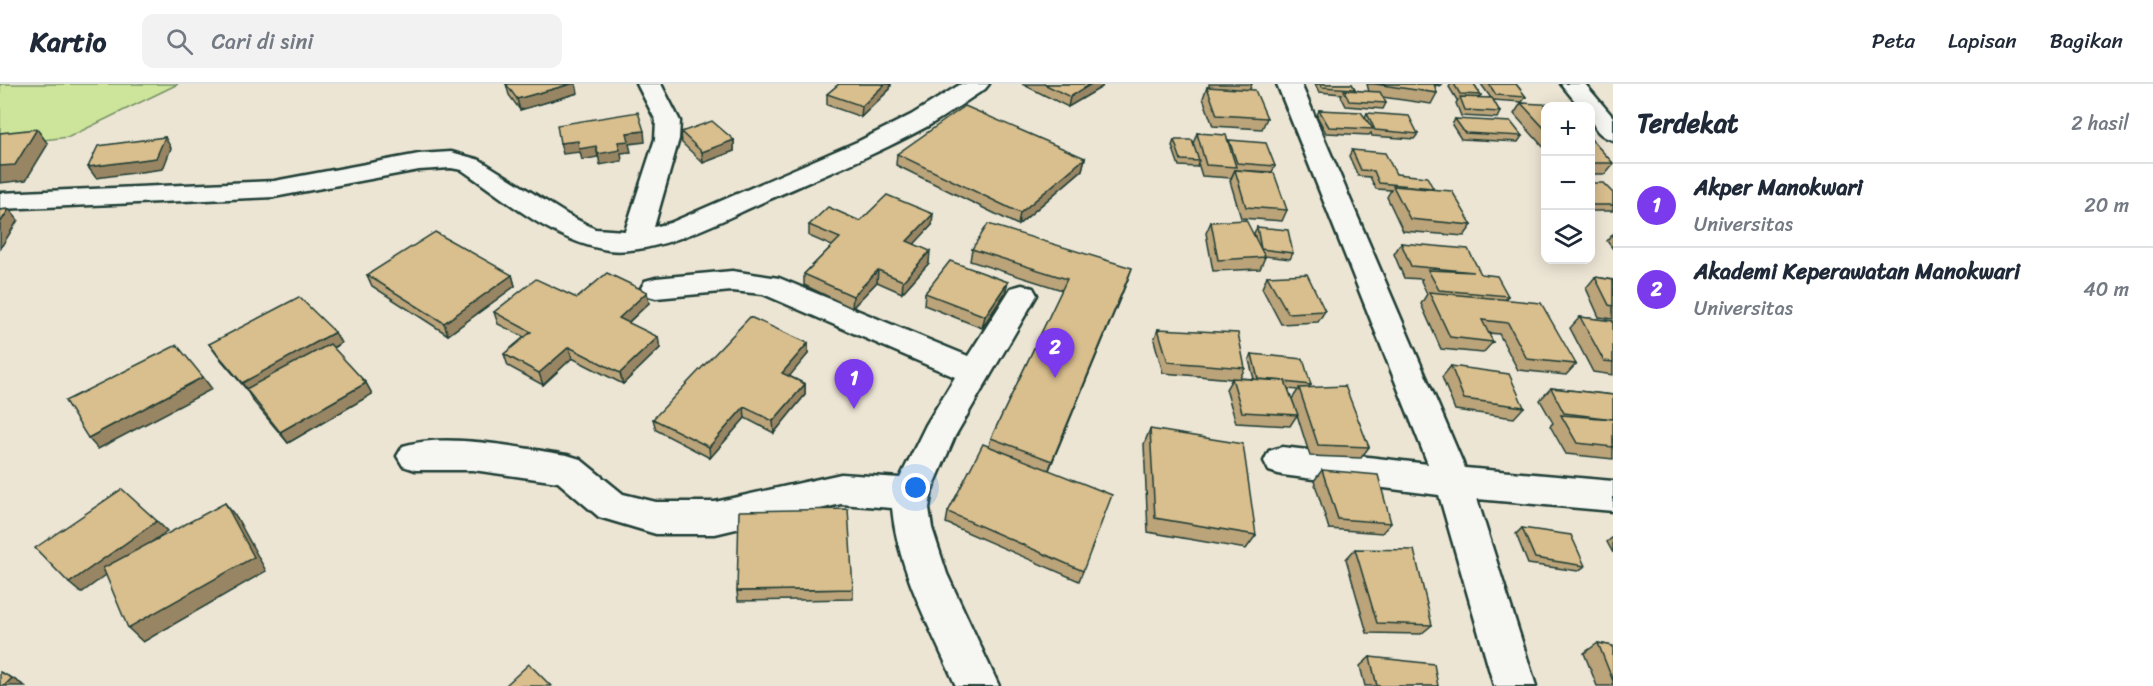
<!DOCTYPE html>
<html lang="id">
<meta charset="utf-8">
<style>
body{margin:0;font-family:Sriracha,sans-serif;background:#f2f2f3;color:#1f2937}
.controls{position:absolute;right:18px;top:18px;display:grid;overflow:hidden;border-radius:12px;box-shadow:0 3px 15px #0003}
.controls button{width:54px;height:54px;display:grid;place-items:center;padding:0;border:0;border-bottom:2px solid #e0e1e3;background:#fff;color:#1f2937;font:30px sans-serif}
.you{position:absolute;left:916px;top:404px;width:21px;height:21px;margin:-15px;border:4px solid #fff;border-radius:50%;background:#1a73e8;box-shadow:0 0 0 9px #1a73e833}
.badge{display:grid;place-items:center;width:39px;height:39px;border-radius:50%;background:#7c3aed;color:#fff;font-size:20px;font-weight:700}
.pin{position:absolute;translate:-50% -50px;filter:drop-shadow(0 2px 3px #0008)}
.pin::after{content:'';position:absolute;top:32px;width:21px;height:18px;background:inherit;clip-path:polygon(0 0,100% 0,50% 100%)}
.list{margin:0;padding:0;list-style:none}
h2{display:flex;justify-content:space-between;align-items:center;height:78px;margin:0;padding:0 24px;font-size:26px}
h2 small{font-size:20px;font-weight:400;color:#747a83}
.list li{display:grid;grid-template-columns:39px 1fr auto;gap:18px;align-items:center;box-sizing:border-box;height:84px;padding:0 24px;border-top:2px solid #e0e1e3}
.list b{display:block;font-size:22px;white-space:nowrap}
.list p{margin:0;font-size:20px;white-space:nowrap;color:#747a83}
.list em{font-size:20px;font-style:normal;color:#747a83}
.icon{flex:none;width:33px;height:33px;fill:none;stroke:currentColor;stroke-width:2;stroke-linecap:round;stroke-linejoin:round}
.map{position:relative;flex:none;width:1613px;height:602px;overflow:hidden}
header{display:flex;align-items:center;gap:36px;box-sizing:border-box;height:84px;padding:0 30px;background:#fff;border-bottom:2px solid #e0e1e3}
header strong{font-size:28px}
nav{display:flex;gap:33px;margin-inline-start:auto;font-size:21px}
.search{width:420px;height:54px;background:#f2f2f3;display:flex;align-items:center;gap:15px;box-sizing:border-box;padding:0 21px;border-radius:12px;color:#747a83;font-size:22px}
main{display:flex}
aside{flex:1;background:#fff}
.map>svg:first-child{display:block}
.green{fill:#cde59a;stroke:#769167;stroke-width:1.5}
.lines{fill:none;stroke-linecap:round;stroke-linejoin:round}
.minor-casing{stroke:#1f3d34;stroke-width:5}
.minor{fill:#f6f6f2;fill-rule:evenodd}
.wall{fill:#bba37a;stroke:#1f3d34;stroke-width:1.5;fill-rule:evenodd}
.shaded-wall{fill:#988563;stroke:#1f3d34;stroke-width:1.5}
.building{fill:#d9be8e;stroke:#1f3d34;stroke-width:1.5}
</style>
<header>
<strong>Kartio</strong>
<div class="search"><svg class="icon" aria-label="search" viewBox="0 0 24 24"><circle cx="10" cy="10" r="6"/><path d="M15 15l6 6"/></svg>Cari di sini</div>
<nav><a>Peta</a><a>Lapisan</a><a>Bagikan</a></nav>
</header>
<main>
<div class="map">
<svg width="1613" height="602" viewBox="0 0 1613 602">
<rect width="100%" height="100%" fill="#ede5d4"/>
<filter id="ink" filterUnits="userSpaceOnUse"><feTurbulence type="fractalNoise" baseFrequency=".0167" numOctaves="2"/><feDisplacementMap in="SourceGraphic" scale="12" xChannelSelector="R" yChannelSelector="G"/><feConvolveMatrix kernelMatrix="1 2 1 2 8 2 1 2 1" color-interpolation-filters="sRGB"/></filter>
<g filter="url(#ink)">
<!-- green -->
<path class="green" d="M0 0H178L69 53 0 61Z"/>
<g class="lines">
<defs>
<g id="minor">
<path d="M637 0H661L680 37 679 55 654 143 670 139 859 57 911 31 961 0H989L985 5C966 17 947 31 928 42 875 71 818 94 763 118 721 137 655 172 608 166 554 158 506 116 462 86L451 84 419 86 274 113 0 125V109L274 97 419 70 451 68 480 76 568 131 595 145 625 147 655 55 656 37Z"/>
<path d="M1277 0H1301L1465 384 1613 397V427L1477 415 1536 602H1494L1439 411 1282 391 1269 387 1264 377 1269 367 1282 363 1428 380Z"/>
<path d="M1561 0H1585L1613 33V56C1596 52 1590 38 1590 22H1579Z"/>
<path d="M732 187 779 194 968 272 1011 204 1022 201 1033 204 1037 211 955 352 932 406 929 424 932 444 947 490 999 602H956C931 545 898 487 892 424L841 420 715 450H656L599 433 558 398 473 386H415L403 382 397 372 403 362C446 348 521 364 567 371L580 375 623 410 656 418H715L841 390 900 394 926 341 955 293 763 210 732 207 656 214 645 211 641 204 645 197 656 194Z"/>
</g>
</defs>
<!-- minor casing -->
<use href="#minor" class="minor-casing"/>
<!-- minor -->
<use href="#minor" class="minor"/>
</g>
<!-- wall -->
<g class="wall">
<path d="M506 0 578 9 520 26 509 11Z"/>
<path d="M839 0H891L890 5 861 33 827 21V10Z"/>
<path d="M1022 0H1103L1102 3 1068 23Z"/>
<path d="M1209 0H1252L1250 5 1267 34 1262 45 1213 42 1203 14 1207 3H1209Z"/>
<path d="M1315 0H1352L1355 5 1354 6 1369 8 1367 0H1442L1441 2 1434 1 1437 9 1431 20 1382 13 1386 19 1383 25 1346 22 1341 12 1342 10 1319 8Z"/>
<path d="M1451 0H1474L1481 11 1479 14H1491L1481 0H1516L1526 13 1522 18 1493 16 1500 28 1497 34 1461 32 1456 19 1458 16H1457L1449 3Z"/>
<path d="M1521 19 1545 22V65L1514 30Z"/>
<path d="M1319 26 1365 33 1367 29 1418 50 1414 55 1372 52 1371 49 1369 51 1326 49 1317 32Z"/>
<path d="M1455 35 1522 52 1518 58 1461 55 1452 41Z"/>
<path d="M681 48 734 56V67L703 79 682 59Z"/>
<path d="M1197 49 1228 59 1229 56 1275 82 1272 88 1235 86 1231 94 1202 92 1198 79 1197 83 1179 82 1172 62 1174 56 1193 60Z"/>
<path d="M1590 54 1613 80 1605 90H1590Z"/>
<path d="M1352 66 1396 90 1433 104V105L1472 141 1464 152 1403 147 1387 113 1391 106 1376 105 1370 93 1358 92 1349 72Z"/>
<path d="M897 70 1085 74 1082 86 1018 141 896 81Z"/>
<path d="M1235 86 1287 126 1282 137 1241 134 1230 97Z"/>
<path d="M1590 99 1613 109V127H1590Z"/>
<path d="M860 137 932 141 914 160 929 179 902 209 877 198 852 224 804 201V190L832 162 809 152V141Z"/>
<path d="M1211 138 1255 153 1254 149 1257 143 1293 169 1290 175 1265 172V173L1260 185 1213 187 1206 149Z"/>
<path d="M1613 150V165L1607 157Z"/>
<path d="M1401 159 1481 190 1508 212 1505 216 1576 280 1566 291 1518 286 1499 250 1488 249 1493 258 1483 269 1441 265 1421 220 1427 210 1421 197 1422 195 1404 194 1394 170Z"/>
<path d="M972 165 1128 195 1049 386 1083 487 1079 497 946 439 948 428 989 362 991 354 1062 206 970 177Z"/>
<path d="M367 191H512L515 202 448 251 372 202Z"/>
<path d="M1267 192 1325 227 1318 238 1281 240 1262 204Z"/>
<path d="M1595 193 1613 196V235L1599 233 1586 204Z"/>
<path d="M1008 198 1005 209 982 244 924 221 925 209Z"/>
<path d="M577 214 649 219 628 239 660 264 623 300 572 274 543 301 508 282 504 270 524 253 498 240 494 228Z"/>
<path d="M1580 233 1613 237V291L1593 288 1570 244Z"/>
<path d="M1158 245 1245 284 1240 294 1254 295 1249 276 1252 270 1311 301 1309 303 1369 363 1361 374 1310 372 1297 331 1290 342 1236 339 1226 305 1232 295 1163 289 1154 256ZM1288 305 1298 306 1292 315 1297 330Z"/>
<path d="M341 259 333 264 366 299 372 310 288 359 253 317 246 305 217 271 209 260Z"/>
<path d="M808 259V270L789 292 805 300V311L774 349 745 334 710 374 656 346 653 335Z"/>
<path d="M1451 282 1524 323 1514 334 1455 326 1442 293Z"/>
<path d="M1551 304 1613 311V375L1566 370 1550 342 1553 339 1540 316Z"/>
<path d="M1150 345 1256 451 1246 465 1148 448 1144 360Z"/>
<path d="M1322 386 1391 439 1382 449 1329 445 1314 397Z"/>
<path d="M1522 444 1585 482 1578 487 1528 480 1516 450Z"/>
<path d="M1613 453V469L1607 458Z"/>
<path d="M1355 465 1432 541 1421 550 1367 549 1346 475Z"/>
<path d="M853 505V515L738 517 737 507Z"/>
<path d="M1598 559 1613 562V602H1597L1584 569Z"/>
<path d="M1370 573 1438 602H1365L1360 582Z"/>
</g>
<!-- shaded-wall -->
<g class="shaded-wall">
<path d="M571 0H576L578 9 520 26 517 15Z"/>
<path d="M885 0H891L890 5 861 33 862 22Z"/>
<path d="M1091 0H1103L1102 3 1068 23 1070 13Z"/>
<path d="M37 45 48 60 26 96 0 99V82Z"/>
<path d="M644 47 645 58 629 60 631 68 621 69 622 77 600 81 598 70 627 49Z"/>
<path d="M165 53 171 64 163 85 96 94 88 83Z"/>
<path d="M734 56V67L703 79 702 68Z"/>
<path d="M578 57 596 62 598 73 582 76 580 68 563 70 560 59Z"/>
<path d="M1085 74 1082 86 1018 141 1020 129Z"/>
<path d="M9 125 18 136 0 165V139Z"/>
<path d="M933 130 932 141 906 169 907 157Z"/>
<path d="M930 167 929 179 902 209 903 197Z"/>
<path d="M1132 184 1128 195 1048 388 1052 377Z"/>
<path d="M878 186 877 198 852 224 853 212Z"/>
<path d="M512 191 515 202 448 251 444 239Z"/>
<path d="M1008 198 1005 209 982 244 985 232Z"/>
<path d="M647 208 649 219 621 245 619 234Z"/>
<path d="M335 248 341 259 250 310 242 299Z"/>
<path d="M658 253 660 264 623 300 620 289Z"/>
<path d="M808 259V270L783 300 782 289Z"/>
<path d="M569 263 572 274 543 301 539 289Z"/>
<path d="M203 293 212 305 98 365 88 354Z"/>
<path d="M366 299 372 310 288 359 280 348Z"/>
<path d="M805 300V311L774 349 773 337Z"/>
<path d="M744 323 745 334 710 374 709 363Z"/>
<path d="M225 419 237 434 266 487 143 558 128 544Z"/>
<path d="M157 437 167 447 81 509 69 499Z"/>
<path d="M12 594 25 602H4Z"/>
</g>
<!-- building -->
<g class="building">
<path d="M506 0H571L517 15Z"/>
<path d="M839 0H885L862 22 827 10Z"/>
<path d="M1044 0H1091L1070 13Z"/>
<path d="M1320 0H1352L1355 5 1322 3Z"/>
<path d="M1375 0H1434L1437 9Z"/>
<path d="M1454 0H1474L1481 11 1460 10Z"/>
<path d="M1489 0H1516L1526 13 1496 11Z"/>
<path d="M1207 3 1255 6 1267 34 1217 31Z"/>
<path d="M1344 6 1380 8 1386 19 1349 17Z"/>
<path d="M1460 13 1492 14 1500 28 1465 26Z"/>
<path d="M1521 19 1560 21 1561 22H1545V45Z"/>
<path d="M965 22 1085 74 1020 129 897 70Z"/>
<path d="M1319 26 1361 28 1373 45 1329 43Z"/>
<path d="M638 28 644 47 627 49 629 57 618 58 620 66 598 70 596 62 579 65 578 57 560 59 557 41Z"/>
<path d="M1367 29 1409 32 1418 50 1375 46Z"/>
<path d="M1455 35 1511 38 1522 52 1465 49Z"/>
<path d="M712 37 734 56 702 68 681 48Z"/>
<path d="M37 45 15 81 0 82V49Z"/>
<path d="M1197 49 1226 51 1236 83 1206 81Z"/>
<path d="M165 53 156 74 88 83 98 62Z"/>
<path d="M1590 54 1613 79H1590Z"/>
<path d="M1174 56H1192L1199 77 1181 76Z"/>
<path d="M1229 56 1266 59 1275 82 1237 79Z"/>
<path d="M1352 66 1385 69 1396 90 1427 93 1433 104 1379 99 1374 87 1361 86Z"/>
<path d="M1235 86 1274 89 1287 126 1246 123Z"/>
<path d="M1590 99H1603L1613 109V121H1591Z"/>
<path d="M1393 102 1452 107 1472 141 1410 135Z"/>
<path d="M887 111 933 130 907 157 930 167 903 197 878 186 853 212 804 190 840 154 809 141 828 123 860 137Z"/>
<path d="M9 125 0 139V126Z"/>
<path d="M1246 136 1265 173 1218 176 1211 138Z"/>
<path d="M988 140 1132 184 1052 377 991 354 1067 195 972 165Z"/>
<path d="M1257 143 1288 146 1293 169 1261 165Z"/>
<path d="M435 148 512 191 444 239 367 191Z"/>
<path d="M1401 159 1468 165 1481 190 1497 192 1508 212 1439 206 1428 186 1474 188 1411 182Z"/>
<path d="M950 177 1008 198 985 232 925 209Z"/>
<path d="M607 189 647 208 619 234 658 253 620 289 569 263 539 289 504 270 531 248 494 228 536 195 577 214Z"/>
<path d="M1307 190 1325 227 1288 229 1267 192Z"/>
<path d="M1595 193 1613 196V222L1609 221Z"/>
<path d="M1429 208 1541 219 1576 280 1527 275 1508 239 1482 236 1493 258 1450 253Z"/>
<path d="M299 213 335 248 242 299 209 260Z"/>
<path d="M750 233 808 259 782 289 805 300 773 337 744 323 709 363 653 335Z"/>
<path d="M1580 233 1613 237V278L1604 277Z"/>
<path d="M1158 245 1238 249 1245 284 1168 278Z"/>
<path d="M330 260 366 299 280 348 246 305Z"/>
<path d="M177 261 203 293 88 354 65 317Z"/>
<path d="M1252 270 1303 275 1311 301 1285 298V297L1258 295Z"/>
<path d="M1451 282 1509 290 1524 323 1464 315Z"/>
<path d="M1232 294 1285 297 1298 331 1242 328Z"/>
<path d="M1345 302 1369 363 1318 361 1299 304Z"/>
<path d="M1551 304 1613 311V335L1564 329Z"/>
<path d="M1561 331 1613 335V363L1577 359Z"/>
<path d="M1150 345 1243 360 1256 451 1155 434Z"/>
<path d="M983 360 1112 411 1083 487 948 428Z"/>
<path d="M1322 386 1378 391 1391 439 1338 435Z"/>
<path d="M122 405 157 437 69 499 35 464Z"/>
<path d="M225 419 254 473 128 544 103 484Z"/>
<path d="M848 425 853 505 737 507 739 427Z"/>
<path d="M1522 444 1571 451 1585 482 1535 474Z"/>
<path d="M1355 465 1414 466 1432 541 1377 539Z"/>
<path d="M1598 559 1613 562V597Z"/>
<path d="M1370 573 1434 580 1438 602H1377Z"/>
<path d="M529 580 551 602H505Z"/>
<path d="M0 588 12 594 4 602H0Z"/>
</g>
</g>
</svg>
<div class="controls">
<button>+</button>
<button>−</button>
<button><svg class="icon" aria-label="layers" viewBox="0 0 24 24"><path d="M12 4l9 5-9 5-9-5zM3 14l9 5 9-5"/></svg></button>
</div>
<div class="you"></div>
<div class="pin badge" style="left:854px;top:325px">1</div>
<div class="pin badge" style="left:1055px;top:294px">2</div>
</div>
<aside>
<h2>Terdekat<small>2 hasil</small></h2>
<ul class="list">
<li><span class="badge">1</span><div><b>Akper Manokwari</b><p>Universitas</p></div><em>20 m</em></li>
<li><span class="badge">2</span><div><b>Akademi Keperawatan Manokwari</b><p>Universitas</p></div><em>40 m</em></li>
</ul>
</aside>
</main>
